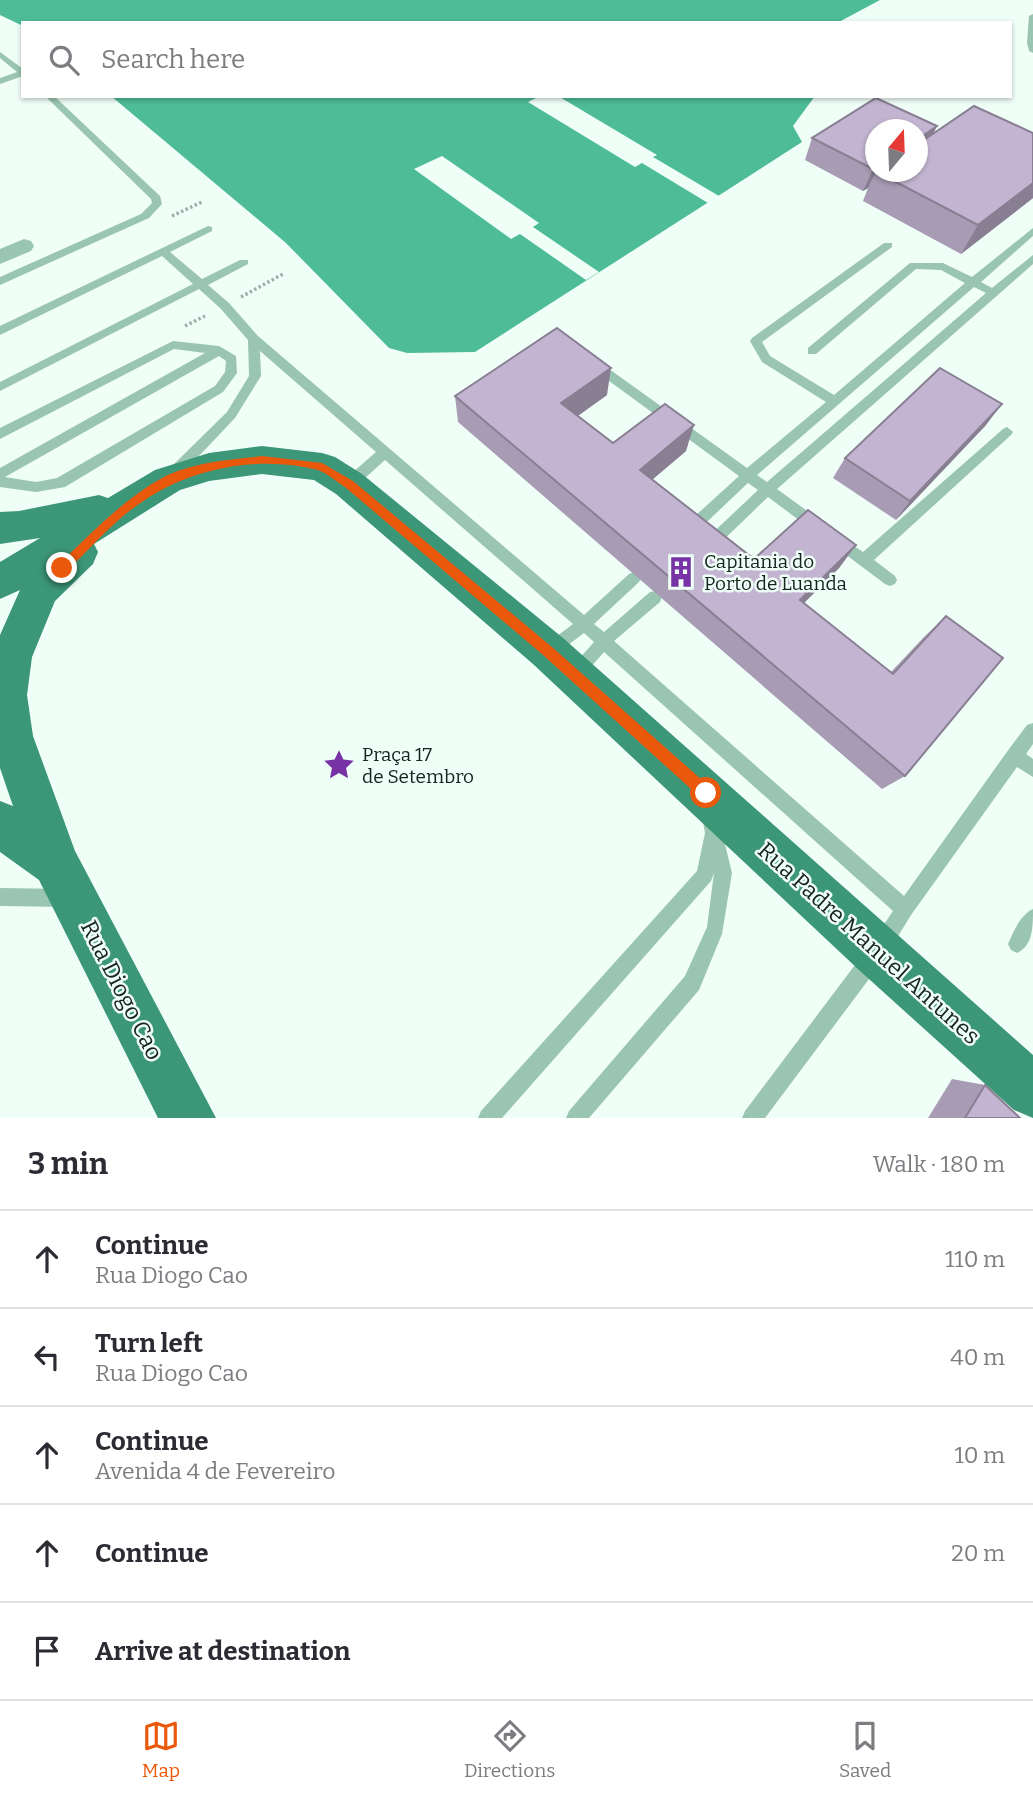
<!DOCTYPE html>
<meta charset="utf-8">
<style>
body{margin:0;font-family:Bitter,serif;background:#f2f2f3;color:#2b2b33}
.compass{position:absolute;left:865px;top:119px;width:63px;height:63px;border-radius:50%;background:#fff;box-shadow:0 2px 5px #0004;rotate:19deg}
.stop{position:absolute;width:21px;height:21px;margin:-16px;border:5px solid #ea580c;border-radius:50%;background:#fff}
.stop.end{background:#ea580c;border-color:#fff;box-shadow:0 2px 7px #0008}
.list{margin:0;padding:0;list-style:none}
h2{display:flex;justify-content:space-between;align-items:center;height:91px;margin:0;padding:0 28px;font-size:30px}
h2 small{font-size:23px;font-weight:400;color:#7c7c81}
.list li{display:grid;grid-template-columns:46px 1fr auto;gap:21px;align-items:center;box-sizing:border-box;height:98px;padding:0 28px;border-top:2px solid #e1e1e2}
.list b{display:block;font-size:26px;white-space:nowrap}
.list p{margin:0;font-size:23px;white-space:nowrap;color:#7c7c81}
.list em{font-size:23px;font-style:normal;color:#7c7c81}
.icon{flex:none;width:38px;height:38px;fill:none;stroke:currentColor;stroke-width:2;stroke-linecap:round;stroke-linejoin:round}
.map{position:relative;flex:none;width:1033px;height:1118px;overflow:hidden}
.search{position:absolute;background:#fff;box-shadow:0 2px 5px #0004;left:21px;right:21px;top:21px;height:77px;display:flex;align-items:center;gap:18px;box-sizing:border-box;padding:0 24px;border-radius:0px;color:#7c7c81;font-size:26px}
.sheet{height:581px;background:#fff}
nav{display:flex;justify-content:space-around;align-items:center;box-sizing:border-box;height:98px;border-top:2px solid #e1e1e2;background:#fff;font-size:19px;color:#7c7c81}
nav a{display:grid;justify-items:center;gap:4px}
nav .on{color:#ea580c}
.map>svg:first-child{display:block}
.water{fill:#4ebd97}
.pier{fill:#f0fef8}
.lines{fill:none;stroke-linecap:round;stroke-linejoin:round}
.path{stroke:#a0ada8;stroke-width:3.5;stroke-dasharray:2.5 2.5;stroke-linecap:butt}
.lane{fill:#9ac5b3;fill-rule:evenodd}
.street{fill:#9ac5b3;fill-rule:evenodd}
.primary{fill:#3c9678;fill-rule:evenodd}
.wall{fill:#a89cb4}
.shaded-wall{fill:#887f92}
.building{fill:#c3b5d1;stroke:#887f92;stroke-width:2}
.route{fill:#ea580c}
.labels{text-anchor:middle;dominant-baseline:central;stroke-width:5;stroke-linejoin:round;paint-order:stroke}
.poi-label{font-size:19px;fill:#16231e;stroke:#f0fef8;text-anchor:start}
.near-street-label{font-size:23px;fill:#16231e;stroke:#f0fef8}
</style>
<div class="map">
<svg width="1033" height="1118" viewBox="0 0 1033 1118">
<rect width="100%" height="100%" fill="#f0fef8"/>
<!-- water -->
<g class="water">
<path d="M0 0H880L837 23H23V26L0 15Z"/>
<path d="M111 96H815L793 126 802 142 475 352 407 353 389 348 286 243Z"/>
</g>
<!-- pier -->
<g class="pier">
<path d="M540 96H558L657 155 653 157 719 196 708 203 642 163 635 167 528 102Z"/>
<path d="M442 156 539 223 533 227 599 272 586 280 520 234 511 239 414 169Z"/>
</g>
<g class="lines">
<!-- path -->
<g class="path">
<path d="M172 216 202 202"/>
<path d="M241 297 283 274"/>
<path d="M185 326 205 316"/>
</g>
<!-- lane -->
<g class="lane">
<path d="M1033 14V53L1029 51 1027 43 1029 16Z"/>
<path d="M0 52 23 69V76L0 84V78L17 72 0 58Z"/>
<path d="M45 96H54L160 196 162 204 149 218 0 285V277L141 214 152 203 151 199Z"/>
<path d="M208 226 212 227V231L170 252 202 279 240 260H248V264L208 285 229 303 258 336 584 615 629 574 634 572 639 574 641 578 639 582 594 624 604 632 650 592 655 591 660 592 662 597 660 602 614 641 904 896 1009 749 1027 725 1033 723V744L1026 754 1033 759V777L1017 767 911 915 884 959 765 1118H742L745 1111 870 945 893 911 604 652 582 677 577 679 572 677 569 672 572 667 594 642 584 633 555 655 550 657 545 655 542 650 545 645 573 624 385 460 354 488H344L342 484 344 480 376 452 260 351 261 376 235 418 180 476H170L168 472 170 468 227 412 249 376 248 340 221 309 199 289 0 391V382L193 284 162 256 0 335V326Z"/>
<path d="M1033 228V236L981 282 992 288 1033 255V264L777 489 821 521 823 525 821 529H811L768 497 713 550H703L701 546 703 542 758 490 748 483 693 535H683L681 531 683 527 739 476 590 367V361H598L747 468 826 402 762 362 750 341 752 338 884 243H892V247L762 342 770 356 834 395 965 283 941 270 916 269 816 354H808V348L910 263H943L972 277ZM974 287 986 293 767 482 757 475Z"/>
<path d="M173 341 219 346 236 356 237 373 223 392 65 487 36 492 0 487V468L205 353 174 349 0 439V428ZM219 356 226 361 225 372 215 386 57 478 36 482 5 477Z"/>
<path d="M1007 427 1013 432 1011 435 874 560 895 576 897 580 895 584 890 586 885 584 833 545 831 541 833 537 838 535 863 552 1003 429Z"/>
<path d="M710 808 716 810 718 816 732 873 722 934 699 990 589 1118H566L569 1111 685 976 707 927 714 873 711 881 502 1118H478L481 1111 697 871 705 833 702 816 704 810Z"/>
<path d="M0 888 65 889 71 892 74 898 71 904 65 907 0 906Z"/>
<path d="M1033 909C1033 926 1033 946 1017 953L1011 950 1008 944C1013 932 1021 914 1033 909Z"/>
</g>
<!-- street -->
<path class="street" d="M24 239 31 241 34 246 31 251 0 264V249Z"/>
<!-- primary -->
<path class="primary" d="M262 446 322 453 335 457 362 474 563 638 1033 1055V1118L1014 1110 859 970 533 664 336 494 314 480 262 474 209 481 180 490 94 544 98 552 93 564 55 601 32 657 27 695 33 736 75 851 216 1118H158L39 880 0 852V801L13 806 0 768V635L20 590 0 599V562L40 538 0 544V512L19 511 99 495 108 498 155 470 209 453Z"/>
</g>
<!-- wall -->
<g class="wall">
<path d="M937 126 933 133H1033V198L961 254 863 201 868 188 863 191 805 160 812 138Z"/>
<path d="M607 395 578 416 613 443 686 451 652 480 754 559 856 545 839 568 804 603 891 672 924 637 946 616 905 776 882 789 458 422 455 396Z"/>
<path d="M986 425 896 520 833 478 845 458Z"/>
<path d="M952 1079 985 1085 1020 1118H928Z"/>
</g>
<!-- shaded-wall -->
<g class="shaded-wall">
<path d="M937 126 926 149 918 155V139Z"/>
<path d="M876 167V172L868 188 863 191 873 169Z"/>
<path d="M1033 183V198L961 254 978 225Z"/>
<path d="M611 368 607 395 559 429 561 403Z"/>
<path d="M1002 404 986 425 896 520 910 501Z"/>
<path d="M694 425 686 451 634 495 640 470Z"/>
<path d="M856 545 839 568 786 621 800 600Z"/>
</g>
<!-- building -->
<g class="building">
<path d="M876 98 937 126 918 139V130H876V167L873 169 812 138Z"/>
<path d="M974 106 1033 133V183L978 225 875 171 918 172V144Z"/>
<path d="M557 328 611 368 561 403 613 443 665 404 694 425 640 470 754 559 808 510 856 545 800 600 893 674 946 616 1003 658 905 776 455 396Z"/>
<path d="M940 368 1002 404 910 501 845 458Z"/>
<path d="M985 1085 1020 1118H965Z"/>
</g>
<!-- route -->
<path class="route" d="M262 456 322 463 353 481 552 647 711 788V798H701L543 655 345 487C337 482 327 473 318 470 259 455 191 468 142 502 114 520 90 549 66 572H58V565C91 534 122 500 162 478 192 462 229 460 262 456Z"/>
<!-- icons -->
<defs>
<symbol id="building-bare" viewBox="-9 -9 18 18"><path d="M-4-6H4V6H1V3H-1V6H-4ZM-2.5-4.3h1.7v1.8h-1.7ZM.8-4.3h1.7v1.8H.8ZM-2.5-1h1.7V.8h-1.7ZM.8-1h1.7V.8H.8Z" fill="#7733a6" stroke="#f0fef8" stroke-width="2.5" paint-order="stroke"/></symbol>
<symbol id="sight-bare" viewBox="-9 -9 18 18"><path d="M0-6L1.8-2.2L6-1.7L2.9 1.2L3.7 5.4L0 3.3L-3.7 5.4L-2.9 1.2L-6-1.7L-1.8-2.2Z" fill="#7733a6" stroke="#f0fef8" stroke-width="2.5" paint-order="stroke"/></symbol>
</defs>
<g fill-rule="evenodd">
<use href="#building-bare" x="659" y="550" width="44" height="44"/>
<use href="#sight-bare" x="317" y="743" width="44" height="44"/>
</g>
<g class="labels">
<!-- poi labels -->
<g class="poi-label">
<text x="704" y="561">Capitania do<tspan x="704" dy="22">Porto de Luanda</tspan></text>
<text x="362" y="754">Praça 17<tspan x="362" dy="22">de Setembro</tspan></text>
</g>
<!-- near-street labels -->
<g class="near-street-label">
<text transform="translate(869 943) rotate(42)">Rua Padre Manuel Antunes</text>
<text transform="translate(122 990) rotate(63)">Rua Diogo Cao</text>
</g>
</g>
</svg>
<svg class="compass" viewBox="-18 -18 36 36"><path d="M0-13l5 13h-10z" fill="#e53935"/><path d="M0 13l5-13h-10z" fill="#7c7c81"/></svg>
<div class="stop" style="left:706px;top:793px"></div>
<div class="stop end" style="left:62px;top:568px"></div>
<div class="search"><svg class="icon" aria-label="search" viewBox="0 0 24 24"><circle cx="10" cy="10" r="6"/><path d="M15 15l6 6"/></svg>Search here</div>
</div>
<section class="sheet">
<h2>3 min<small>Walk · 180 m</small></h2>
<ul class="list">
<li><svg class="icon" aria-label="ahead" viewBox="0 0 24 24"><path d="M12 20V5M6 11l6-6 6 6"/></svg><div><b>Continue</b><p>Rua Diogo Cao</p></div><em>110 m</em></li>
<li><svg class="icon" aria-label="left" viewBox="0 0 24 24"><path d="M17 20v-9H6M10 6l-5 5 5 5"/></svg><div><b>Turn left</b><p>Rua Diogo Cao</p></div><em>40 m</em></li>
<li><svg class="icon" aria-label="ahead" viewBox="0 0 24 24"><path d="M12 20V5M6 11l6-6 6 6"/></svg><div><b>Continue</b><p>Avenida 4 de Fevereiro</p></div><em>10 m</em></li>
<li><svg class="icon" aria-label="ahead" viewBox="0 0 24 24"><path d="M12 20V5M6 11l6-6 6 6"/></svg><div><b>Continue</b></div><em>20 m</em></li>
<li><svg class="icon" aria-label="arrive" viewBox="0 0 24 24"><path d="M6 21V4h12l-3 4 3 4H6"/></svg><div><b>Arrive at destination</b></div></li>
</ul>
</section>
<nav>
<a class="on"><svg class="icon" aria-label="map" viewBox="0 0 24 24"><path d="M3 6l6-2 6 2 6-2v14l-6 2-6-2-6 2zM9 4v14M15 6v14"/></svg>Map</a>
<a><svg class="icon" aria-label="directions" viewBox="0 0 24 24"><path d="M12 3l9 9-9 9-9-9zM9 14v-3h6M13 9l2 2-2 2"/></svg>Directions</a>
<a><svg class="icon" aria-label="saved" viewBox="0 0 24 24"><path d="M7 4h10v16l-5-4-5 4z"/></svg>Saved</a>
</nav>
